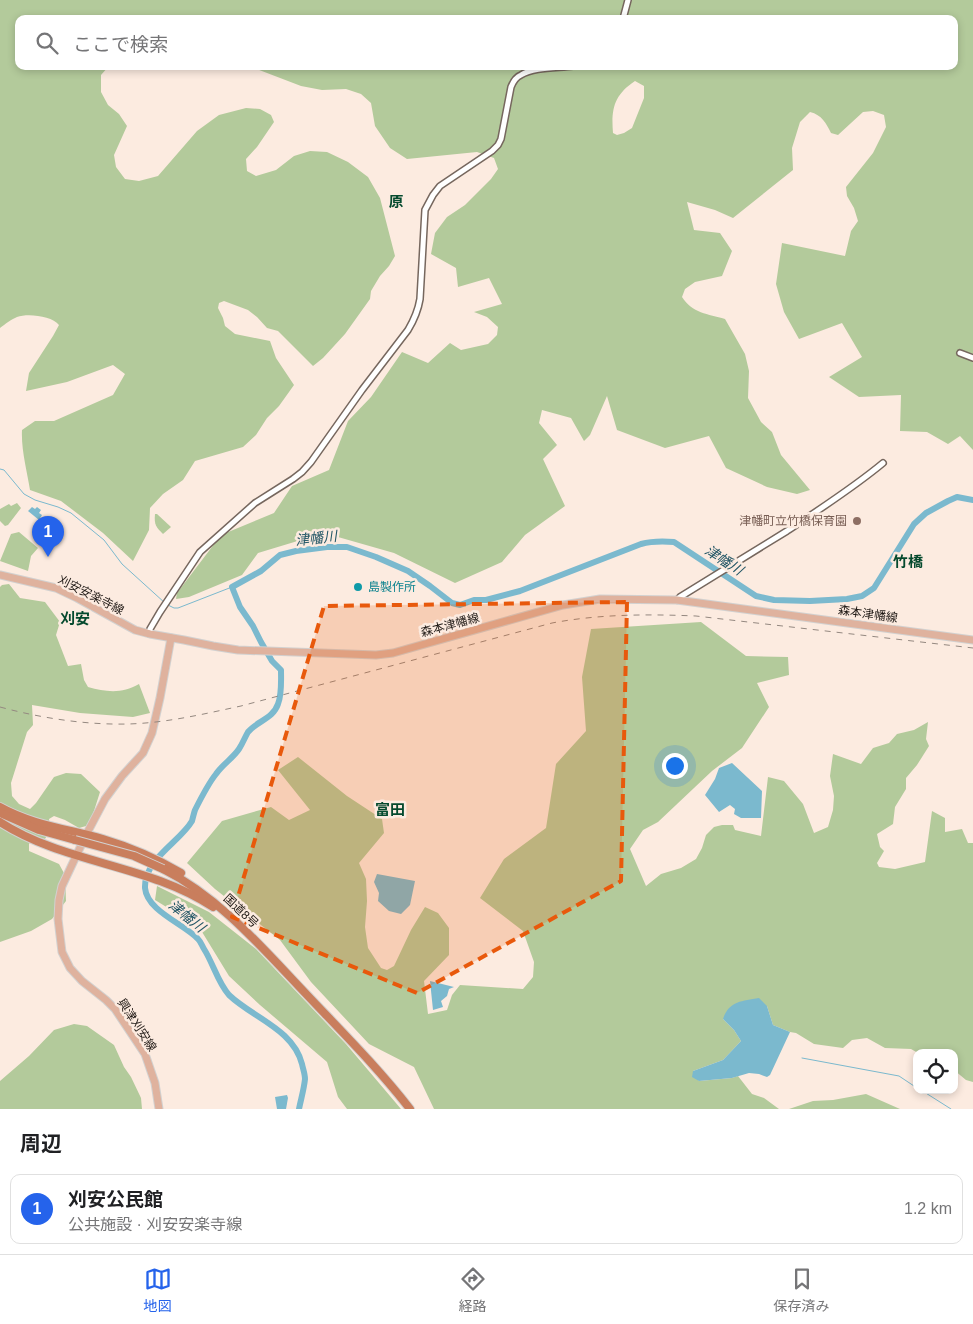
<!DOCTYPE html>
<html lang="ja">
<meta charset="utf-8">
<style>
body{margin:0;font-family:Helvetica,"Noto Sans JP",sans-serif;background:#f2f2f2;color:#202124}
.controls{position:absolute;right:15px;bottom:15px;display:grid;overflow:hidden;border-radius:10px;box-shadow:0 2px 8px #0003}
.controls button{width:45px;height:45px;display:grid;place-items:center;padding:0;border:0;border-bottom:1px solid #e0e0e0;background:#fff;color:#202124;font:25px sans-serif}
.you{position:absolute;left:674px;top:765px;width:18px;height:18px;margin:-12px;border:4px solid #fff;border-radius:50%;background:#1a73e8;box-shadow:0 0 0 8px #1a73e833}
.badge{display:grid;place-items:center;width:32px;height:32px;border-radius:50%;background:#2563eb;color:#fff;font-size:16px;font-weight:700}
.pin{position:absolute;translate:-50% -41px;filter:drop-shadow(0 1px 2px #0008)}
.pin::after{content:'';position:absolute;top:26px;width:18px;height:15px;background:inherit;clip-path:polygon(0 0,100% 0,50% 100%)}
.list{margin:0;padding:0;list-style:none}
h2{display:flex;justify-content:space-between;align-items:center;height:65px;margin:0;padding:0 20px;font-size:21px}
h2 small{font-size:16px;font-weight:400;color:#757577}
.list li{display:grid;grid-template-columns:32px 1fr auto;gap:15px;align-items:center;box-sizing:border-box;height:70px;margin:0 10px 10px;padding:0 10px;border:1px solid #e0e0e0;border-radius:10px}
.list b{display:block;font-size:19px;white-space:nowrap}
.list p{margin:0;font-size:16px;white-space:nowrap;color:#757577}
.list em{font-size:16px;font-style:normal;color:#757577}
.icon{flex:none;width:28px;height:28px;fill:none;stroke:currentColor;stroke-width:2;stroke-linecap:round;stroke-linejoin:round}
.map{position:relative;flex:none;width:973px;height:1109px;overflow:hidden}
.search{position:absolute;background:#fff;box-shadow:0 2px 8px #0003;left:15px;right:15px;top:15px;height:55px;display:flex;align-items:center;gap:12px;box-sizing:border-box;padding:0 18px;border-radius:10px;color:#757577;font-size:19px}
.sheet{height:145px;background:#fff}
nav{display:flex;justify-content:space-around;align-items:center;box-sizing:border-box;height:70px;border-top:1px solid #e0e0e0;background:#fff;font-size:14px;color:#757577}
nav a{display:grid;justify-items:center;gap:2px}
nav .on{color:#2563eb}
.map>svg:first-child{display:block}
.green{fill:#b3ca9b;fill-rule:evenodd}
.water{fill:#7bb9ce}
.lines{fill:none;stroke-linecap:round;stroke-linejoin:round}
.stream{stroke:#7bb9ce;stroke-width:1}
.river{stroke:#7bb9ce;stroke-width:6}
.minor-casing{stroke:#76675e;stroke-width:8}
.major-casing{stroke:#d2d1d0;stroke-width:9}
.highway-casing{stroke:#d2d1d0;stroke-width:10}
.minor{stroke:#fff;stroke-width:5}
.major{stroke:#dfb29e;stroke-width:7}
.highway{stroke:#c97e5d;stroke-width:8}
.rail{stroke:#948880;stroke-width:1;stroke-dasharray:6 6;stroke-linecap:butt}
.highway-bridge-casing{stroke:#d2d1d0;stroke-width:10;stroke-linecap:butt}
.highway-bridge{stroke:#c97e5d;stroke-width:8}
.marked{fill:#e8590c;fill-opacity:0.2;stroke:#e8590c;stroke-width:4;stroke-dasharray:10 6;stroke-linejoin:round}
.education-dot{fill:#8d6e63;stroke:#fcebe0;stroke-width:2}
.culture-dot{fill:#0f9aa8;stroke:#fcebe0;stroke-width:2}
.labels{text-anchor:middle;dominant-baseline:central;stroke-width:5;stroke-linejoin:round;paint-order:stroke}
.education-label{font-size:12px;fill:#785e54;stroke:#fcebe0;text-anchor:end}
.culture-label{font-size:12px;fill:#0d838f;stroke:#fcebe0;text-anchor:start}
.street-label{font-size:12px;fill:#201a16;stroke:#fcebe0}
.water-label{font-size:14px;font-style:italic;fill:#215565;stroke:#fcebe0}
.quarter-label{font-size:15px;font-weight:bold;fill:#054a2e;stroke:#fcebe0}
</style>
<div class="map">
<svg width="973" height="1109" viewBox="0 0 973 1109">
<rect width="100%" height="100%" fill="#fcebe0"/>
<!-- green -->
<g class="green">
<path d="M0 0H973V450L960 436 948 444 927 432 900 431 901 395 859 397 829 377 862 357 842 323 799 339 784 312 776 284 782 243 845 256 851 231 858 221 854 208 847 196 846 187 873 153 886 127 884 115 873 111 863 112 838 135 831 133C826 123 822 115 810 112L800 122 792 148 793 170 733 218 715 210 687 202 694 230 720 233 732 251 722 276 695 282 685 289 682 297C692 313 708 314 725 319L745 354 749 371 748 398 761 422 772 432 781 455 810 490 797 494 767 487 726 468 709 436 665 448 617 430 607 396 590 435 584 441 571 418 542 410 539 423 557 445 543 459 565 506 525 535 502 562 455 583 394 553 324 533 258 553 242 575 189 597 176 599 177 593 221 535 274 513 292 486 329 470 348 421 371 397 402 352 428 363 450 343 461 350 488 344 497 335 498 327 487 317 474 312 502 304 489 278 458 287 456 268 431 254 435 233 447 217 465 205 491 179 498 169 494 158 477 152 407 159 390 148 375 126 371 103 361 94 346 89 322 90 301 86 249 66H954V19H19V66H109L101 75V92L108 105 119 114 127 126 114 155 116 167 125 179 139 181 158 176 197 131 219 115 246 108 260 109 271 115 274 122 257 147 246 159 247 171 256 176 276 170 294 156 310 151 327 152 348 162 368 177 380 198 395 256 389 266 380 276 371 291 370 299 345 334 323 358 313 366 278 331 267 328 257 317 248 310 224 301 219 303 218 308 223 318 225 326 235 334 270 341 276 358 294 385 279 406 267 418 256 435 243 447 195 461 183 480 163 494 150 508 149 530 133 561 103 533 61 501 30 490C27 471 21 450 22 430L35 421H54L113 395 125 374 113 365 67 382 26 391 29 373 53 336 59 325C52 316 28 313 17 317 12 319 5 324 0 328ZM635 81 644 86V98L632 128 624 133 617 135 613 133C611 109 614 95 635 81Z"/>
<path d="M17 503 21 508 8 525 5 526 0 521V509L9 504 11 506Z"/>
<path d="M155 514H157L171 527 163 534C156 527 154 525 155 514Z"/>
<path d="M19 532 38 548 31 556 28 571 0 561 11 534Z"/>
<path d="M9 584 20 598 45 602 60 622 56 635 68 666 81 664 84 680 88 687C106 692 122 694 139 684L150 713 133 717 80 713 32 705 33 725 27 732 11 783 12 796 19 804 30 809 36 803 54 777 66 773 81 774 100 792 93 814 86 826 79 828 65 820 54 816 49 819 50 830 45 839 34 836 29 844V851L59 864 65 875 66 901 52 919 31 931 0 942V587L2 585Z"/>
<path d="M701 622 746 656 788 657 789 675 757 683 769 707 742 748 712 771 658 822 643 830 630 849 646 886 661 874 681 868 696 859 702 848 706 835 714 827 722 825H733L735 830 761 836 768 777 784 781 803 804 814 833 828 827 833 810 834 796 830 776 833 754 861 764 873 748 889 743 897 734 914 730 928 722 926 739 929 746 917 765 906 778V789L895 807 893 824 877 834 880 847 884 851 877 863 879 867 895 869 925 862 932 811 945 818V832L962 829 968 843H973V1082L966 1080 954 1070V1053H918L911 1049 885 1048 867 1038 852 1040 843 1048 814 1044 796 1033 790 1032 773 1025 767 1006 723 1019 734 1030 741 1041 723 1060 693 1071 699 1081 732 1078 738 1076 752 1094 764 1098 779 1109H434L414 1067 369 1044 311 982 280 940 215 889 187 863 222 821 271 807 289 820 310 810 278 770 298 757 347 796 382 819 384 833 359 863 366 879 367 901 365 927 368 948 381 968 387 970 394 966 411 930 425 907 438 913 449 928V955L424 981 428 1014 447 1010 452 995 460 985 523 989 533 977 534 962 523 931 480 898 504 859 546 828 556 764 586 731 582 677 591 629Z"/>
<path d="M157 886 209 912 256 949 346 1044 401 1109H347L338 1097 327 1062 260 1005 229 976 199 927 155 900Z"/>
<path d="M74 1024 87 1026 114 1045 124 1067 131 1077 141 1098 142 1109H0V1081L29 1056 54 1030Z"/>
<path d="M866 1094 900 1109H789L813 1101 833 1100Z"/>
</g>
<!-- water -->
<g class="water">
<path d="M32 507 35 509 37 507 41 510 39 513 42 515 39 520 28 511Z"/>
<path d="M732 763 762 791 761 818H741L734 814 735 809 730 805 719 812 705 795 715 779 719 768Z"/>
<path d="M377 874 415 881 410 905 401 914 389 911 378 901 379 893 374 882Z"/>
<path d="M430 981 454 987 449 989 447 996 441 1001 443 1007 433 1010Z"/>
<path d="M759 998 767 1006 773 1025 790 1032 770 1075 767 1077 759 1074 749 1073 732 1078 699 1081 692 1077 693 1071 723 1060 741 1041 734 1030 723 1019C729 1001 742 1001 759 998Z"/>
<path d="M287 1095 288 1098 286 1109H277L275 1097Z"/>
</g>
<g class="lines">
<!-- stream -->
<g class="stream">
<path d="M0 469 4 470 24 494 35 500 58 507 71 513 104 540 122 564 165 603"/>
<path d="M168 605 174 608H178L232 587"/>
<path d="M802 1058 899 1076 917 1088"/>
<path d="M921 1090 951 1109"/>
</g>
<!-- river -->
<path class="river" d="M299 1109C301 1099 304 1089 305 1079 305 1074 303 1069 302 1064 293 1029 253 1018 229 995 218 983 213 963 204 949 202 946 201 942 198 939 184 924 147 911 145 888 144 859 180 842 192 821 193 817 194 813 195 810 201 798 208 784 216 774 223 764 233 758 239 749 243 743 245 737 248 732 257 721 273 719 278 704 282 694 281 681 281 670L272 661 261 642 253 626 240 607 232 587 261 571 280 555 296 551 327 547H347L376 557 408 571 430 586 452 603 460 605 474 600H486L520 591 641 544C652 541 662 541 674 542L756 596 774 600 810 601 847 599 862 596 874 588 914 524 926 513 948 501 957 497 973 500"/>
<defs>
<g id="minor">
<path d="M623 19 628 0"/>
<path d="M960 353 973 358"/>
<path d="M677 600 680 597C716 575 751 553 787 531 820 509 853 488 883 463"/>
<path d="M150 634V629L160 612 200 552 255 503 293 479 302 472 311 462 362 390 408 330C414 320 418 311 420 299L425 210 433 195 440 186 492 151 498 145 501 139 511 87C513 82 516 77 521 75 533 67 558 68 573 66"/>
</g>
<g id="major">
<path d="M0 575 56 588 77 598 135 630 150 634 184 640 213 646 238 650 376 655 393 653 563 605 600 599 677 600 973 640"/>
<path d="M159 1109 155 1083 145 1054 115 1009 106 1000 82 981 70 968 62 952 58 919 59 900 62 886 86 835 105 799 122 776 143 753 152 733 160 698 171 638"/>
</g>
<g id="highway">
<path d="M0 807C32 825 68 829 103 839 130 847 156 858 181 873"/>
<path d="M0 813 39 830 75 840"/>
<path d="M0 822C65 864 148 864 213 907"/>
<path d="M163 869C222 899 263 949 308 996 343 1033 379 1069 410 1109"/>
</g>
</defs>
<!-- minor casing -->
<use href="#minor" class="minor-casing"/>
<!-- major casing -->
<use href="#major" class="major-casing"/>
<!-- highway casing -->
<use href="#highway" class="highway-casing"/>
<!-- minor -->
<use href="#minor" class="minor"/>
<!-- major -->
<use href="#major" class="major"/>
<!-- highway -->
<use href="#highway" class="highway"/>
<!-- rail -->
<path class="rail" d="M0 707C41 718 85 725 128 724 166 723 204 714 241 706L552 623C600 614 648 614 696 616L973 648"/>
<defs>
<path id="highway-bridge" d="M75 840 134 856 163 869"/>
</defs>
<!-- highway-bridge casing -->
<use href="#highway-bridge" class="highway-bridge-casing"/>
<!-- highway-bridge -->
<use href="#highway-bridge" class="highway-bridge"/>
</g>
<!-- marked area -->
<path class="marked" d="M627 602 621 881 417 993 232 917 324 606Z"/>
<!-- markers -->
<circle class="education-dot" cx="857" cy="521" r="5"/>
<circle class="culture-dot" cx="358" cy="587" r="5"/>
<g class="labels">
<!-- education labels -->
<g class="education-label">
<text x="847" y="521">津幡町立竹橋保育園</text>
</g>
<!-- culture labels -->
<g class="culture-label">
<text x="368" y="587">島製作所</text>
</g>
<!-- street labels -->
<g class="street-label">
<text transform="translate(91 595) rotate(27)">刈安安楽寺線</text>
<text transform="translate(868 614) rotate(8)">森本津幡線</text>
<text transform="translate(450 625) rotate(-15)">森本津幡線</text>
<text transform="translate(241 911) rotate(43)">国道8号</text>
<text transform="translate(137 1025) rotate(57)">興津刈安線</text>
</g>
<!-- water labels -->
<g class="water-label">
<text transform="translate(316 538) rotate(-6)">津幡川</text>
<text transform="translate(724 560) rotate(33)">津幡川</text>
<text transform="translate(187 916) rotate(39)">津幡川</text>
</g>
<!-- quarter labels -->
<g class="quarter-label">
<text x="396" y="201">原</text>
<text x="908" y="561">竹橋</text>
<text x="75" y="618">刈安</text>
<text x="390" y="809">富田</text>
</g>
</g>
</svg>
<div class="controls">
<button><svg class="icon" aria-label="locate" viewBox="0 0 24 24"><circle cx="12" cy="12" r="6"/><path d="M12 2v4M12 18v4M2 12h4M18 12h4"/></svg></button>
</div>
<div class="you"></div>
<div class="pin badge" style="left:48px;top:557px">1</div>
<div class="search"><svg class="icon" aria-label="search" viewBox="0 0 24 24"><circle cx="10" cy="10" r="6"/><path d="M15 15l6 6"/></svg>ここで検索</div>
</div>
<section class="sheet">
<h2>周辺<small></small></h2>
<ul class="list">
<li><span class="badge">1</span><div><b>刈安公民館</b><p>公共施設 · 刈安安楽寺線</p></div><em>1.2 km</em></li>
</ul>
</section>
<nav>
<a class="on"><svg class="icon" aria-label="map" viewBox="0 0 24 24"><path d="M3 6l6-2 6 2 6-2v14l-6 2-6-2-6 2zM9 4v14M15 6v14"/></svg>地図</a>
<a><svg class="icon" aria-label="directions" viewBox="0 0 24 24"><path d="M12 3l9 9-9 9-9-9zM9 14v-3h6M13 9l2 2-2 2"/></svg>経路</a>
<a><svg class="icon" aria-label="saved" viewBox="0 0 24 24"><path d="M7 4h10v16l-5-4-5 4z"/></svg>保存済み</a>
</nav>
